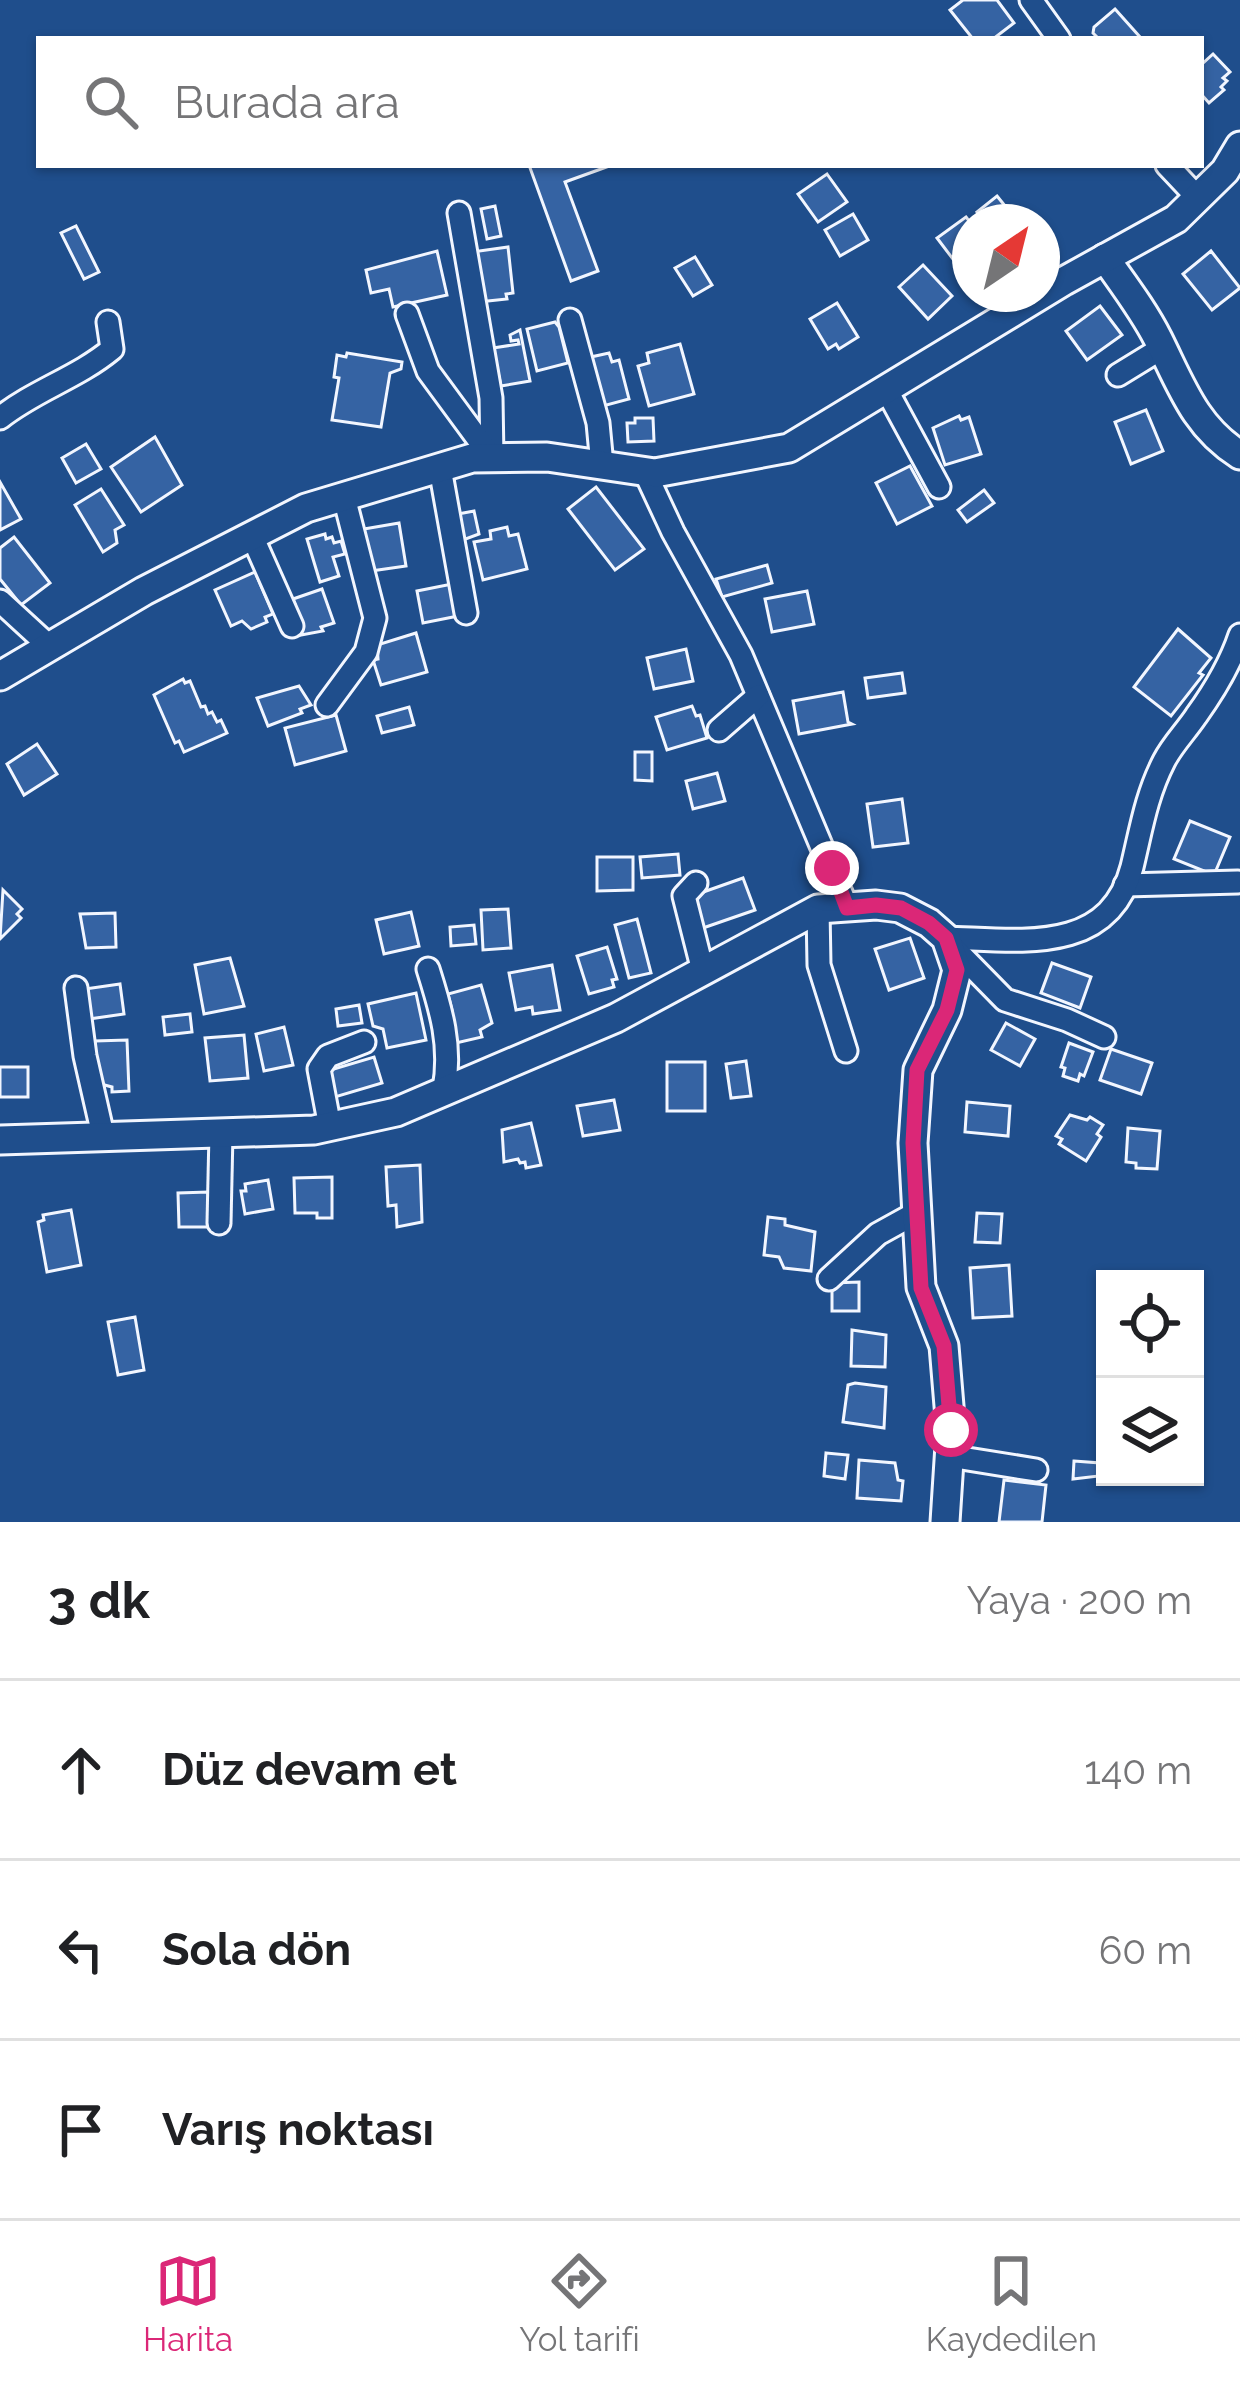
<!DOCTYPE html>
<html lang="tr">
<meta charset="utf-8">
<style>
body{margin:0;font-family:Raleway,sans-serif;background:#f6f6f6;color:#202124}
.controls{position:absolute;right:36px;bottom:36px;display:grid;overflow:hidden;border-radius:0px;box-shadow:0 3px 9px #0004}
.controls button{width:108px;height:108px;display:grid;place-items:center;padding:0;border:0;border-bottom:3px solid #e0e0e0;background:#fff;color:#202124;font:60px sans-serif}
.compass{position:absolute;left:952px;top:204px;width:108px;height:108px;border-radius:50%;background:#fff;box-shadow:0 3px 9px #0004;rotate:35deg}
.stop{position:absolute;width:36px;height:36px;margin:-27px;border:9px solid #db2777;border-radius:50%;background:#fff}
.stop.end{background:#db2777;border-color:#fff;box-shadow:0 3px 12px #0008}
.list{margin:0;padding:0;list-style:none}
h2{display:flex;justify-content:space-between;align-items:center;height:156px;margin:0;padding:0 48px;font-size:51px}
h2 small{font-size:39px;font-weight:400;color:#757577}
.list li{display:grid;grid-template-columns:78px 1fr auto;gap:36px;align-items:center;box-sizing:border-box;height:180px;padding:0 48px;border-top:3px solid #e0e0e0}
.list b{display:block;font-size:45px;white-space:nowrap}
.list em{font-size:39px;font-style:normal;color:#757577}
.icon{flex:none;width:66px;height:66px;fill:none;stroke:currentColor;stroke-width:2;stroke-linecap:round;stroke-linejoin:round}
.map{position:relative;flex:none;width:1240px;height:1522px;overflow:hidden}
.search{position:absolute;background:#fff;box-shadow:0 3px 9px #0004;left:36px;right:36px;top:36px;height:132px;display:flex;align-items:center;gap:30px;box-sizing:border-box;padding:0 42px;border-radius:0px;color:#757577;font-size:45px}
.sheet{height:696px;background:#fff}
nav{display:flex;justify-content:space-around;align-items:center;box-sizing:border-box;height:168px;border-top:3px solid #e0e0e0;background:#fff;font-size:33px;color:#757577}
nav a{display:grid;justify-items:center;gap:6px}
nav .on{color:#db2777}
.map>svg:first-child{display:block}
.building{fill:#3563a3;stroke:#f2f6ff;stroke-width:3}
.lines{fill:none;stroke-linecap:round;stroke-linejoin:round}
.street-casing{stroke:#f2f6ff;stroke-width:27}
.secondary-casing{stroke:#f2f6ff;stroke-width:33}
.street{stroke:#1f4e8c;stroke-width:21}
.secondary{stroke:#1f4e8c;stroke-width:27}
.route{stroke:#db2777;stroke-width:15}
</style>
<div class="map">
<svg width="1240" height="1522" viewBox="0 0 1240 1522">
<rect width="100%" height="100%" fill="#1f4e8c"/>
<!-- building -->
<g class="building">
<path d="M963 0H997L1014 23 993 39H973L950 10Z"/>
<path d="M1115 9 1140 37 1138 39H1099L1093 33 1094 27Z"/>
<path d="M1213 54 1230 72 1223 78 1227 81 1221 87 1224 90 1209 103 1201 94V65Z"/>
<path d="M529 165H612L565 182 598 271 571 281Z"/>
<path d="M827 174 847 202 818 222 798 194Z"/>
<path d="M997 196 1018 222H985L977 212Z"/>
<path d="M495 206 501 236 487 239 481 209Z"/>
<path d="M853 214 868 240 840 256 825 230Z"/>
<path d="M966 217 970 222V265L962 271 937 238Z"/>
<path d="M76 226 99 272 84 279 61 233Z"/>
<path d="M508 247 513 293 506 294 507 299 478 302 472 252Z"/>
<path d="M437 251 447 295 393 307 389 289 371 293 366 270Z"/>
<path d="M1211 251 1240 288 1212 310 1183 274Z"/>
<path d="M695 257 712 285 693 296 675 268Z"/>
<path d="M923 265 952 296 928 319 899 287Z"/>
<path d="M837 303 858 337 839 349 836 344 828 349 810 319Z"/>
<path d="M1100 306 1122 335 1087 360 1066 331Z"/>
<path d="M555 322 559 327 568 363 537 371 527 329Z"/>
<path d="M520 330 530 381 501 386 493 348 519 344 518 340 511 341 510 335Z"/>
<path d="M680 344 694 394 649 406 638 366 649 363 647 353Z"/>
<path d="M347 353 402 362 401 369 390 373 381 427 332 420 339 378 334 377 337 355 346 357Z"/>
<path d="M609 353 612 362 619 360 629 399 603 406 591 357Z"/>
<path d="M1146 410 1163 451 1131 464 1115 422Z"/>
<path d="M959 416 961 420 969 417 981 454 945 465 933 428Z"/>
<path d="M635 418H653L654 441 628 442 627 423H635Z"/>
<path d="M155 437 182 485 141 512 111 467Z"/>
<path d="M86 444 101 469 76 483 62 458Z"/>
<path d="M910 466 932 506 897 524 876 483Z"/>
<path d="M0 482 21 519 0 530Z"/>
<path d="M596 487 644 549 615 570 568 509Z"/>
<path d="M101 489 124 525 115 530 117 543 103 552 75 505Z"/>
<path d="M984 490 994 503 967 522 958 510Z"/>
<path d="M474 511 479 534 463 540 458 514Z"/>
<path d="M399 523 406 566 371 571 364 529Z"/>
<path d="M507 527 509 536 518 534 527 569 483 580 474 542 491 539 490 531Z"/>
<path d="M325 534 326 539 332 537 334 543 341 541 345 554 333 557 339 576 320 582 307 539Z"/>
<path d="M14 537 50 583 21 605 0 579V548Z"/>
<path d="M767 565 772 583 722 597 716 579Z"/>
<path d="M255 572 273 614 265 617 267 622 251 629 242 621 231 626 215 590Z"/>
<path d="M452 584 458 616 423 623 417 591Z"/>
<path d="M322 589 334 623 321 627 323 631 301 635 290 606 295 604 293 599Z"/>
<path d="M807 591 814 624 772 632 765 599Z"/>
<path d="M1178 629 1211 658 1199 673 1203 675 1171 716 1134 687Z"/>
<path d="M416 633 427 672 381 685 373 660 378 659 377 645Z"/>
<path d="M686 649 693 681 654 689 647 658Z"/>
<path d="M902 673 905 693 868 698 865 678Z"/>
<path d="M183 679 185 683 190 681 201 707 205 706 208 714 212 712 217 722 221 720 227 733 184 752 179 741 175 743 154 695Z"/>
<path d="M299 686 311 705 300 709 302 713 268 726 257 698Z"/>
<path d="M843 692 848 722 852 724 799 734 793 701Z"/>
<path d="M692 706 696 716 700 715 707 738 667 750 656 717Z"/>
<path d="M409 707 414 725 382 733 377 716Z"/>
<path d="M336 715 346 751 295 765 285 728Z"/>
<path d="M37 744 57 774 24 795 7 764Z"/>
<path d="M635 752H652V781L635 780Z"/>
<path d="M717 773 725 801 693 809 686 781Z"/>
<path d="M902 799 908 843 873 847 867 804Z"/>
<path d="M1190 821 1230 837 1214 875 1174 859Z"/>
<path d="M678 854 680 875 642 878 640 857Z"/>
<path d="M597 857H633V890L597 891Z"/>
<path d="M743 878 755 910 703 928 692 896Z"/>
<path d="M3 890 22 909 17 914 21 918 0 939Z"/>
<path d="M508 909 511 948 483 950 481 910Z"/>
<path d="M411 912 419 946 384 954 376 920Z"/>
<path d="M115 913 116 947 86 948 80 914Z"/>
<path d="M637 919 651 973 629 978 615 925Z"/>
<path d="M474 925 476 944 451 946 450 927Z"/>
<path d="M910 938 924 978 889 990 875 949Z"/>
<path d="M607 947 617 979 612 980 614 987 589 994 577 956Z"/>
<path d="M230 958 244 1006 204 1014 195 965Z"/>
<path d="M1052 963 1091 977 1080 1008 1041 993Z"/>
<path d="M552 965 560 1010 533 1014 532 1007 516 1010 509 973Z"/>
<path d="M120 984 124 1014 89 1019 85 989Z"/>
<path d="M481 985 492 1023 480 1030 482 1037 456 1043 447 1012 452 1010 448 994Z"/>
<path d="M416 993 426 1040 387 1048 383 1029 373 1026 368 1004Z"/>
<path d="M359 1005 362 1023 338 1026 336 1009Z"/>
<path d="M190 1014 192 1032 165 1035 163 1017Z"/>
<path d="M1006 1023 1035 1039 1020 1066 991 1050Z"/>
<path d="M284 1027 293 1065 264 1071 256 1034Z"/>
<path d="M244 1035 248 1078 210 1081 205 1038Z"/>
<path d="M127 1040 129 1091 112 1092V1087L97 1083 95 1041Z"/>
<path d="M1069 1043 1093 1052 1084 1076 1080 1074 1078 1081 1063 1076 1065 1068 1061 1067Z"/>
<path d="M1111 1049 1152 1063 1141 1094 1100 1080Z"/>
<path d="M374 1057 382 1083 335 1097 327 1071Z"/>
<path d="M746 1061 751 1096 731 1098 726 1064Z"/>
<rect x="667" y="1062" width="38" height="49"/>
<rect x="0" y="1067" width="28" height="30"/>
<path d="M614 1100 620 1130 583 1136 577 1106Z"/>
<path d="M967 1102 1010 1106 1008 1136 965 1132Z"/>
<path d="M1070 1115 1087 1120 1090 1117 1103 1125 1097 1134 1101 1137 1086 1161 1059 1144 1062 1139 1056 1136Z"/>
<path d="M531 1123 541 1165 526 1168 525 1162 520 1163 518 1159 504 1162 502 1130Z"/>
<path d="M1128 1128 1160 1131 1157 1169 1136 1168V1163L1126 1162Z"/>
<path d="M420 1165 422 1222 397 1227 396 1205 388 1206 386 1167Z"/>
<path d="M332 1177V1218H317V1213H295L294 1178Z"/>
<path d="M268 1180 273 1209 245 1214 241 1191H246L245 1184Z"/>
<path d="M208 1192 210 1227H179L178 1193Z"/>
<path d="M71 1210 81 1265 47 1272 38 1222 44 1220 43 1215Z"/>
<path d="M977 1213 1002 1214 1000 1243 975 1242Z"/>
<path d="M768 1217 785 1219V1225L815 1232 811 1271 784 1268 779 1257 764 1255Z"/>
<path d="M1009 1265 1012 1316 973 1318 970 1268Z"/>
<path d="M859 1282V1311H832V1283Z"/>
<path d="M135 1317 144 1370 118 1375 108 1322Z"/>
<path d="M852 1330 886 1335 885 1367 851 1366Z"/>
<path d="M855 1383 886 1387 884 1428 843 1422 848 1385Z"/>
<path d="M826 1453 848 1455 845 1479 824 1476Z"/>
<path d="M859 1460 895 1463 898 1480 903 1481 901 1501 857 1498Z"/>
<path d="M1074 1461 1100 1463 1099 1476 1073 1479Z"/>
<path d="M1004 1480 1046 1485 1042 1522H999Z"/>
</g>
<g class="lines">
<defs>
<g id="street">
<path d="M1031 0 1059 39"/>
<path d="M1167 165 1198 198"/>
<path d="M459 213 491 398 492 458"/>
<path d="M407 314 428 371 492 458"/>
<path d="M570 320 598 423 602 465"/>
<path d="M1118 375 1162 348"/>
<path d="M886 389 939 487"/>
<path d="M0 418C35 390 77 378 112 349L108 322"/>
<path d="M440 468 466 613"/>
<path d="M645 472 673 532 741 655 847 907"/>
<path d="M252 536 292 626"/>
<path d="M0 601 49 646"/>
<path d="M327 705 366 652 375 618 344 497"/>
<path d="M719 730 758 696"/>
<path d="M696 883 684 896 703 971"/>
<path d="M1125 885 1238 882"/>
<path d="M818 909 819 965 846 1051"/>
<path d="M946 938C1019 940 1109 956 1132 867 1141 830 1146 796 1164 761 1172 745 1186 731 1196 716 1214 691 1230 665 1240 635"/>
<path d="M954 948 1005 1000 1067 1020 1104 1037"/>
<path d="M428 969C441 1010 452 1046 444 1089"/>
<path d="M76 988 85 1056 103 1135"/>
<path d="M330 1127 319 1069 328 1056 364 1042"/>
<path d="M219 1223 221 1133"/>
<path d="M829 1279 878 1234 916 1213"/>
<path d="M949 1456 1036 1470"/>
</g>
<g id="secondary">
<path d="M1105 258C1124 285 1144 311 1158 339 1181 385 1195 427 1240 455"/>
<path d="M0 676 144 591 306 508 472 458 547 457 655 473 789 448 1064 281 1176 219 1225 171 1240 146"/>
<path d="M0 1140 314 1130 396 1112 616 1018 818 909 876 905 900 908 929 923 946 938 957 970 947 1010 918 1070 913 1143 921 1287 944 1346 951 1430 945 1522"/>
</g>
</defs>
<!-- street casing -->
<use href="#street" class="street-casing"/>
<!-- secondary casing -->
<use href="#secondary" class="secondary-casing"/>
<!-- street -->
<use href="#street" class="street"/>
<!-- secondary -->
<use href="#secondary" class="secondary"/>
</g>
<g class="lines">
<!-- route -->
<path class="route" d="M832 868 847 908 876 905 901 908 929 923 946 938 957 970 947 1010 917 1070 913 1143 921 1288 944 1346 951 1430"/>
</g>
</svg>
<div class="controls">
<button><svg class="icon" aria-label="locate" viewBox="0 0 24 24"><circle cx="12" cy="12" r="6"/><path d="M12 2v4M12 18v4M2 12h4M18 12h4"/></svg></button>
<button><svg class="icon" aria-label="layers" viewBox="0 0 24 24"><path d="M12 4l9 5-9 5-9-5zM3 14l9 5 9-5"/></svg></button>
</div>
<svg class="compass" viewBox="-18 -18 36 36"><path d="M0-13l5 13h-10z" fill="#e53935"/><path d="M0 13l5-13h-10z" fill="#757577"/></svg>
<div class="stop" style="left:951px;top:1430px"></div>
<div class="stop end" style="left:832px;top:868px"></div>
<div class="search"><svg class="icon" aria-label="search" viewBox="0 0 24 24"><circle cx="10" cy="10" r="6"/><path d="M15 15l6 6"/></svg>Burada ara</div>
</div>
<section class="sheet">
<h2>3 dk<small>Yaya · 200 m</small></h2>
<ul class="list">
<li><svg class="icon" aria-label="ahead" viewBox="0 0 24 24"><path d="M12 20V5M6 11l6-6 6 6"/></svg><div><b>Düz devam et</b></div><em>140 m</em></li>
<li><svg class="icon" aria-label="left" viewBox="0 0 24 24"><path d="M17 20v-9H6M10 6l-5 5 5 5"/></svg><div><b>Sola dön</b></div><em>60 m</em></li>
<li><svg class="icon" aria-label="arrive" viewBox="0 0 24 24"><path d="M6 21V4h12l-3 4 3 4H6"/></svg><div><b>Varış noktası</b></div></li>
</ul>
</section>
<nav>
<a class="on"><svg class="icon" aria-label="map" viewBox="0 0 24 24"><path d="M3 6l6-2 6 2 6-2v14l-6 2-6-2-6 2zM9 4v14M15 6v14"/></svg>Harita</a>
<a><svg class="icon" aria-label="directions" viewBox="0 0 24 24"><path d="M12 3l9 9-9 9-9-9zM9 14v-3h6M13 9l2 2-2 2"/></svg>Yol tarifi</a>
<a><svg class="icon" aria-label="saved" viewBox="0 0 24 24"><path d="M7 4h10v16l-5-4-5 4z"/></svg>Kaydedilen</a>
</nav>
